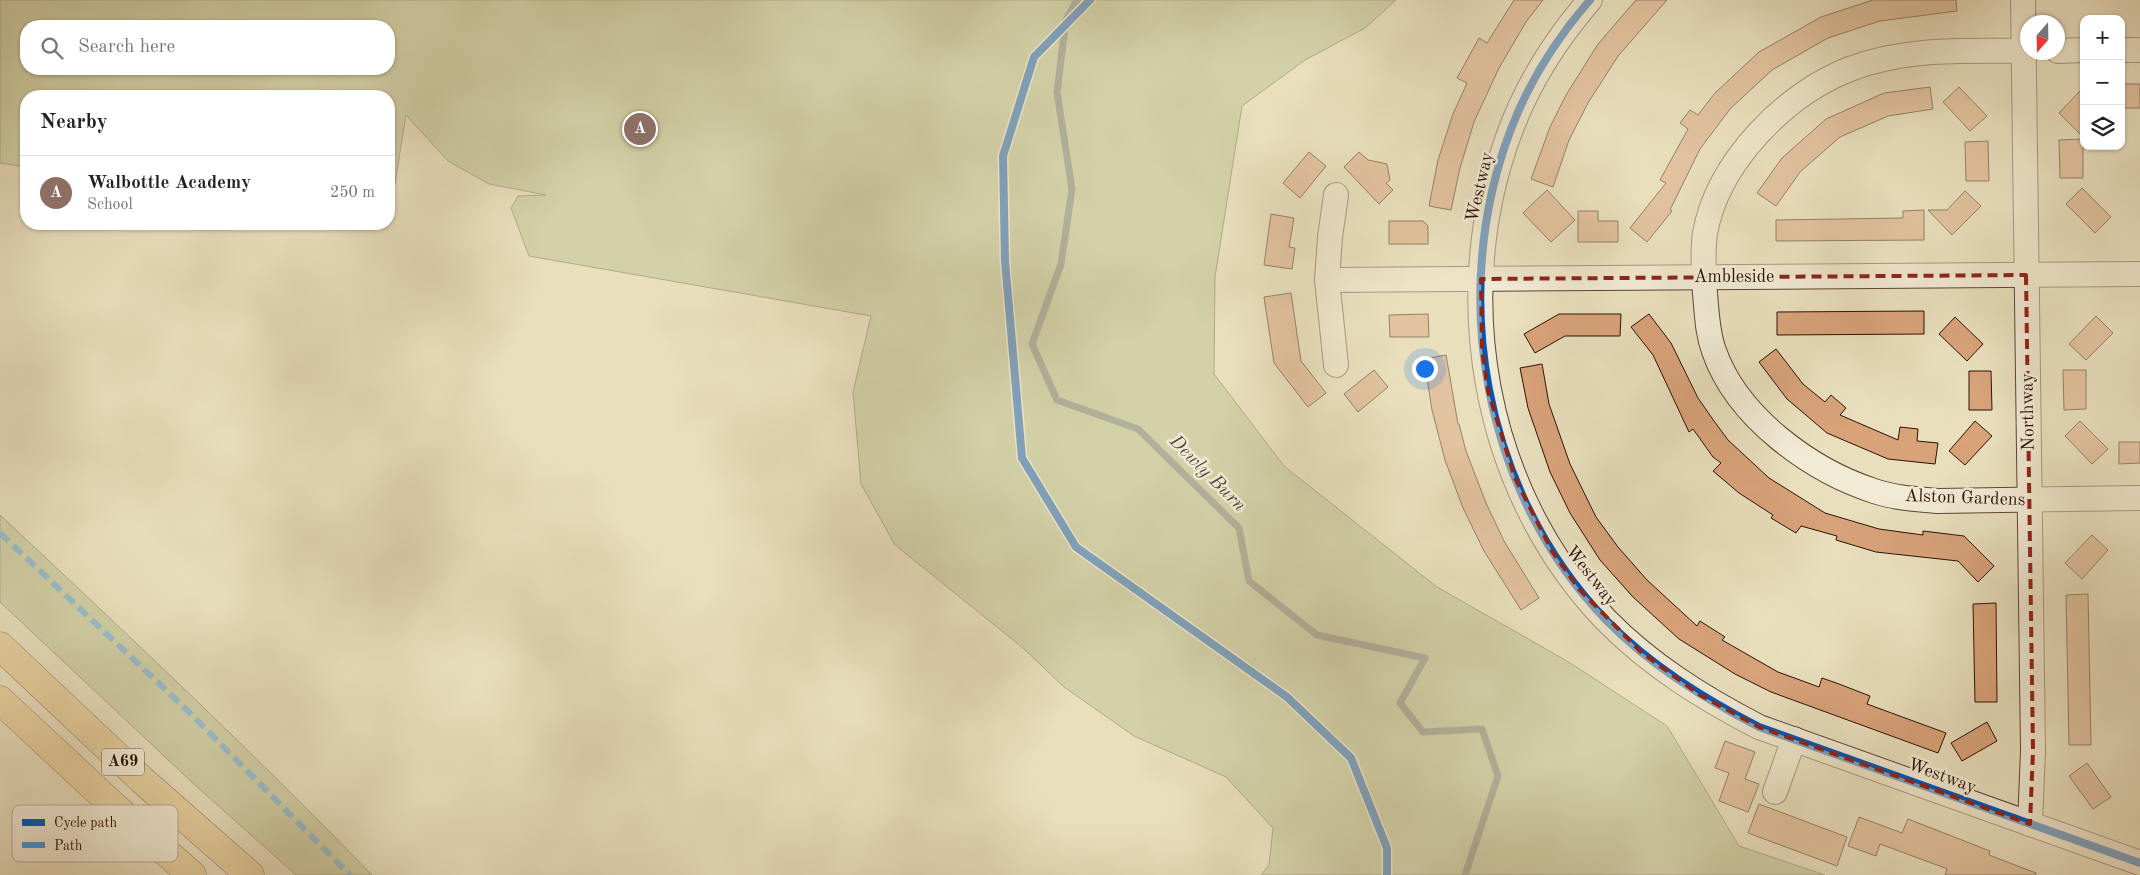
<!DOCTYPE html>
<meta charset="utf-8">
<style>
body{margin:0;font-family:"Old Standard TT",serif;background:#f2f2f2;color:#202124}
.controls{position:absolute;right:15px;top:15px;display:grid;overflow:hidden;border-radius:10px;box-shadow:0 1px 4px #0004}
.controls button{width:45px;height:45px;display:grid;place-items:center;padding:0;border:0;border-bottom:1px solid #e0e0e0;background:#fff;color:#202124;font:25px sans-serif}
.compass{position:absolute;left:2020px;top:15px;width:45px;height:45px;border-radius:50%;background:#fff;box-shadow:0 1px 4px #0004;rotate:200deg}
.you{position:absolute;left:1424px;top:368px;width:18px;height:18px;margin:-12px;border:4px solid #fff;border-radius:50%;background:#1a73e8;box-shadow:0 0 0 8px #1a73e833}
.badge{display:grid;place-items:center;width:32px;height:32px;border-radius:50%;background:#b45309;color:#fff;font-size:16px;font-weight:700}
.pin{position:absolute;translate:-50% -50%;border:2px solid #fff;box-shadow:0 1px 5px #0006}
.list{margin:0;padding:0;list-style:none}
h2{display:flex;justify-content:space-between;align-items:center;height:65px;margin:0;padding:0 20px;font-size:21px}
h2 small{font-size:16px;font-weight:400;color:#757577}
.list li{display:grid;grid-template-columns:32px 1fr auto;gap:15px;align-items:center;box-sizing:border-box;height:75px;padding:0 20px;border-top:1px solid #e0e0e0}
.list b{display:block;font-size:19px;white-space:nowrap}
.list p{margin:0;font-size:16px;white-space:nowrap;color:#757577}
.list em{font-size:16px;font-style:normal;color:#757577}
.icon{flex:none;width:28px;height:28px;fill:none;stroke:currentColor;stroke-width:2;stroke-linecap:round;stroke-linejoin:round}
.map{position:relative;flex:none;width:2140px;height:875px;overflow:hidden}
.search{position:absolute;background:#fff;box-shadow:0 1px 4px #0004;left:20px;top:20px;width:375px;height:55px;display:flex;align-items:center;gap:12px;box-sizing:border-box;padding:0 18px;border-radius:20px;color:#757577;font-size:19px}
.panel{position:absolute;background:#fff;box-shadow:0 1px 4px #0004;left:20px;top:90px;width:375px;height:140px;border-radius:20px}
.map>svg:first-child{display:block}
.green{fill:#b9c18f;stroke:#72694a;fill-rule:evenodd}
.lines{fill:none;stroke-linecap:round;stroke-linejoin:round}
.stream{stroke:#6d786f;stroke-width:7}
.building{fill:#d9a37a;stroke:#2c1106}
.minor-casing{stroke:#5b4434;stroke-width:26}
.trunk-casing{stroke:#2c1106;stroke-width:29}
.minor{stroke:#f1ead4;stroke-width:24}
.trunk{stroke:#e4c07e;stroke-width:28}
.quiet{stroke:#3d9add;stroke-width:6;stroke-dasharray:12 6;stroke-linecap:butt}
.cycleway-casing{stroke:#f1ead4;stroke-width:11}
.cycleway{stroke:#0057b8;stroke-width:8}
.marked{fill:none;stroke:#8f2418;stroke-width:4;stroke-dasharray:10 6;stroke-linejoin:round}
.labels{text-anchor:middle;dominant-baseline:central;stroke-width:5;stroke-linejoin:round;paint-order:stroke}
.shield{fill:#f1ead4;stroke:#675244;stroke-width:1}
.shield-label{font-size:16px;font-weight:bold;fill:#2c1106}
.street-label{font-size:18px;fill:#2c1106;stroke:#f1ead4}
.water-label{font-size:19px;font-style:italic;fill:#524d43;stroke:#f1ead4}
.key{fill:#f1ead4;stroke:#b6a996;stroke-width:1}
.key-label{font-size:14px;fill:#2c1106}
</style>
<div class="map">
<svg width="2140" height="875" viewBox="0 0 2140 875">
<rect width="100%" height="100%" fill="#e9dfbd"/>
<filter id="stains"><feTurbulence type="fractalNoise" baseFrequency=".004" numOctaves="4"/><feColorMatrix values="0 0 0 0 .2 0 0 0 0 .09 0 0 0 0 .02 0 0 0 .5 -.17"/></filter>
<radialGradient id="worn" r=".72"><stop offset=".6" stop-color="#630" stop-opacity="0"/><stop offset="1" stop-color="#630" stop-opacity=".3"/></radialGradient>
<!-- green -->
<g class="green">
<path d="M0 0H1396L1365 28 1305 60 1242 106 1215 277 1214 374 1284 466 1437 587 1567 661 1667 726 1739 846 1825 875H1261L1269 865 1273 828 1226 777 1134 736 1064 687 1023 648 895 545 861 484 853 392 871 316 529 256 511 208 518 196 546 195 489 184 448 161 406 115 389 221V96H26V167L0 163ZM389 26V69H26V26Z"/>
<path d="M0 515C126 633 252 751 372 875H296L196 786 0 602Z"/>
</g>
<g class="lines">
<!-- stream -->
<path class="stream" d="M1077 0 1066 20 1057 92 1072 189 1061 264 1032 344 1057 400 1138 429 1239 528 1249 581 1317 635 1425 658 1400 703 1423 732 1482 729 1498 776 1465 875"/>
</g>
<!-- building -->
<g class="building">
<path d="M1514 0H1543L1526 22 1499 68 1474 122 1460 168 1451 210 1429 206 1438 160 1453 114 1467 83 1457 78 1479 38 1487 43Z"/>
<path d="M1636 0H1667L1618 56 1588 103 1569 140 1553 187 1531 179 1550 127 1566 95 1598 44Z"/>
<path d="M1873 0H1956L1957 11 1880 21 1828 38 1772 70 1730 109 1700 149 1670 210 1672 211 1647 242 1630 228 1666 183 1660 180 1688 129 1680 123 1690 110 1698 115 1715 93 1759 52 1821 17Z"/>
<rect x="2121" y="84" width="19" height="24"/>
<path d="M1930 87 1933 109 1888 116 1840 137 1800 172 1776 206 1757 193 1782 158 1826 119 1884 93Z"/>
<path d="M1959 87 1987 116 1970 131 1943 102Z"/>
<path d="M2082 89 2083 137 2059 113Z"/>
<path d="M2083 139V178H2060L2059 140Z"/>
<path d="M1988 141 1989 181H1966L1965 142Z"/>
<path d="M1309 152 1326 166 1300 198 1283 183Z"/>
<path d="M1359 152 1368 160 1387 164 1390 180 1386 183 1393 190 1379 204 1344 167Z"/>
<path d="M2082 188 2111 217 2095 233 2066 204Z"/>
<path d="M1547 190 1575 220 1551 242 1523 213Z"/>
<path d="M1965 191 1981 206 1952 235 1928 210H1947Z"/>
<path d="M1924 210V240L1776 241V220L1903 218V211Z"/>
<path d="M1578 211H1598V221H1618V242H1578Z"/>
<path d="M1271 214 1294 218 1289 247 1295 248 1292 269 1264 265Z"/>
<path d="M1389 221H1423L1428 226V244H1389Z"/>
<path d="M1291 293 1301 361 1326 393 1308 407 1274 363 1264 297Z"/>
<path d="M1924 311V334L1777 335V312Z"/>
<path d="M1428 314 1429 337H1390L1389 315Z"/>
<path d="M1559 314H1621L1620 336H1565L1535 353 1524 334Z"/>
<path d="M1649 314 1671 343 1698 398 1714 421 1728 440 1769 478 1825 513 1879 529 1923 535V531L1964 536 1994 566 1978 582 1958 561 1876 552 1836 540 1837 536 1801 526 1796 533 1771 518 1773 515 1739 493 1713 471 1721 463 1713 457 1693 429 1689 432 1653 355 1631 327Z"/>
<path d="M2096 316 2113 333 2086 360 2069 344Z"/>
<path d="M1955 317 1983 344 1967 361 1939 334Z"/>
<path d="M1776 349 1803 384 1825 402 1831 395 1846 408 1840 415 1898 440 1900 427 1918 429 1917 441 1938 443 1935 464 1888 459 1827 433 1787 399 1759 362Z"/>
<path d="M1446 355 1458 424H1459L1466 451 1486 503 1504 541 1539 598 1521 610 1484 551 1463 508 1445 460 1432 410 1424 359Z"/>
<path d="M1542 364 1549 404 1570 464 1596 517 1618 547 1647 580 1697 626 1700 621 1725 637 1722 640 1778 672 1819 687 1822 678 1839 684 1870 696 1867 704 1946 733 1938 753 1771 692 1735 674 1679 639 1633 597 1600 560 1570 513 1550 472 1528 408 1520 368Z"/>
<path d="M1374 370 1388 387 1358 412 1344 394Z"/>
<path d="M2063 370H2086V409L2064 410Z"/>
<path d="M1969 371H1991L1992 410H1969Z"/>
<path d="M1975 421 1992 436 1965 465 1949 451Z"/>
<path d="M2080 421 2108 449 2092 464 2065 436Z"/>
<path d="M2119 442H2140V463L2119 464Z"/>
<path d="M2092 535 2108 550 2082 579 2065 563Z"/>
<path d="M2088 594 2091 745H2069L2066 595Z"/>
<path d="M1996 603 1997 702H1975L1973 604Z"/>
<path d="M1987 722 1997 741 1962 761 1951 743Z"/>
<path d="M1725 741 1755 752 1745 779 1759 784 1748 812 1719 801 1729 773 1715 768Z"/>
<path d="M2087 763 2111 797 2093 809 2069 776Z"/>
<path d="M1759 804 1847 837 1837 866 1748 833Z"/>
<path d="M1859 817 1902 833 1908 819 1990 851 1989 855 2036 873V875H1945L1947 869 1945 868 1880 844 1876 856 1848 846Z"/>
</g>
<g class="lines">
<defs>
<g id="minor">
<path d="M1590 0C1557 38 1529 82 1511 129 1448 294 1483 492 1606 620 1650 665 1703 698 1759 727L2140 863"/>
<path d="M2023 0 2033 751 2030 824"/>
<path d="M2121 50H2140"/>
<path d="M2028 51C1968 51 1907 47 1850 69 1785 94 1718 162 1705 233 1702 253 1704 275 1705 294 1707 313 1707 332 1714 351 1737 417 1810 470 1874 491 1895 498 1916 499 1938 501L2140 498"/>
<path d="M2058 51 2084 50"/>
<path d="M1336 195 1330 237 1327 280 1336 365"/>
<path d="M1327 280 2140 274"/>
<path d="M1775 792 1794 739"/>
</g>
<g id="trunk">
<path d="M0 646 142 780 250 875"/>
<path d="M0 700 116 808 192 875"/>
</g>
</defs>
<!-- minor casing -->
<use href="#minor" class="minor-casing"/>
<!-- trunk casing -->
<use href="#trunk" class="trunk-casing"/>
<!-- minor -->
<use href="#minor" class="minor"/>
<!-- trunk -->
<use href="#trunk" class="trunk"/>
<!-- quiet -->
<path class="quiet" d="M0 533 188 711 350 875"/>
<defs>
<g id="cycleway">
<path d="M1090 0 1034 57 1003 156 1005 261 1022 458 1076 547 1287 697 1351 758 1387 848V875"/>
<path d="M1590 0C1557 38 1529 82 1511 129 1448 294 1483 492 1606 620 1650 665 1703 698 1759 727L2140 863"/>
</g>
</defs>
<!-- cycleway casing -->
<use href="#cycleway" class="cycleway-casing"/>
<!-- cycleway -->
<use href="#cycleway" class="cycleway"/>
</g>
<!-- marked area -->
<path d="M0 0H2140V875H0ZM2026 275 2033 751 2030 824 1759 727 1700 695 1641 652 1579 589 1552 551 1515 478 1488 391 1482 349 1481 279Z" fill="#e9dfbd" fill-opacity=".55" fill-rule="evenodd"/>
<path class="marked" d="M2026 275 2033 751 2030 824 1759 727 1700 695 1641 652 1579 589 1552 551 1515 478 1488 391 1482 349 1481 279Z"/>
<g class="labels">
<!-- shield labels -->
<rect class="shield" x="102" y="748.5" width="42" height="27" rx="4"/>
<g class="shield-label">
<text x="123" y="762">A69</text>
</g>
<!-- street labels -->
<g class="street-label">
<text transform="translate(1480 187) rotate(-77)">Westway</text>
<text x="1734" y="277">Ambleside</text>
<text transform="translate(2028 412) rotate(-91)">Northway</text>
<text transform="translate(1965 498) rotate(2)">Alston Gardens</text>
<text transform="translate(1591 576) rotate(52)">Westway</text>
<text transform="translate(1942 776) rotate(20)">Westway</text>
</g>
<!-- water labels -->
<g class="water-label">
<text transform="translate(1207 474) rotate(45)">Dewly Burn</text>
</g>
</g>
<!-- legend -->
<rect x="12" y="805" width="166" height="57" rx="8" class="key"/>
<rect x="22" y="819" width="23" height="7" fill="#0057b8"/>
<rect x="22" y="842" width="23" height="6" fill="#3d9add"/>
<g class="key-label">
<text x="54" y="827">Cycle path</text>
<text x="54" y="850">Path</text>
</g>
<rect width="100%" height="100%" filter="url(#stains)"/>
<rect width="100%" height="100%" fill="url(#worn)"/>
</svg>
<div class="controls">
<button>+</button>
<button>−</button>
<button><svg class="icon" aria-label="layers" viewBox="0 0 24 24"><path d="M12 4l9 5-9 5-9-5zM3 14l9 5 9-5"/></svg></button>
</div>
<svg class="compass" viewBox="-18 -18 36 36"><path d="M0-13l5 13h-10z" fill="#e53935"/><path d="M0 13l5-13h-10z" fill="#757577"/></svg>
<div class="you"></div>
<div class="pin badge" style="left:640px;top:129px;background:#8d6e63">A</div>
<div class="search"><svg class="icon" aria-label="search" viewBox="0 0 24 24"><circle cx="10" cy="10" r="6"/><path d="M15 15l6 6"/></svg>Search here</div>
<section class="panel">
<h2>Nearby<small></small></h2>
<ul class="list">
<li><span class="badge" style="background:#8d6e63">A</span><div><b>Walbottle Academy</b><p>School</p></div><em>250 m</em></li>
</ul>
</section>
</div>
